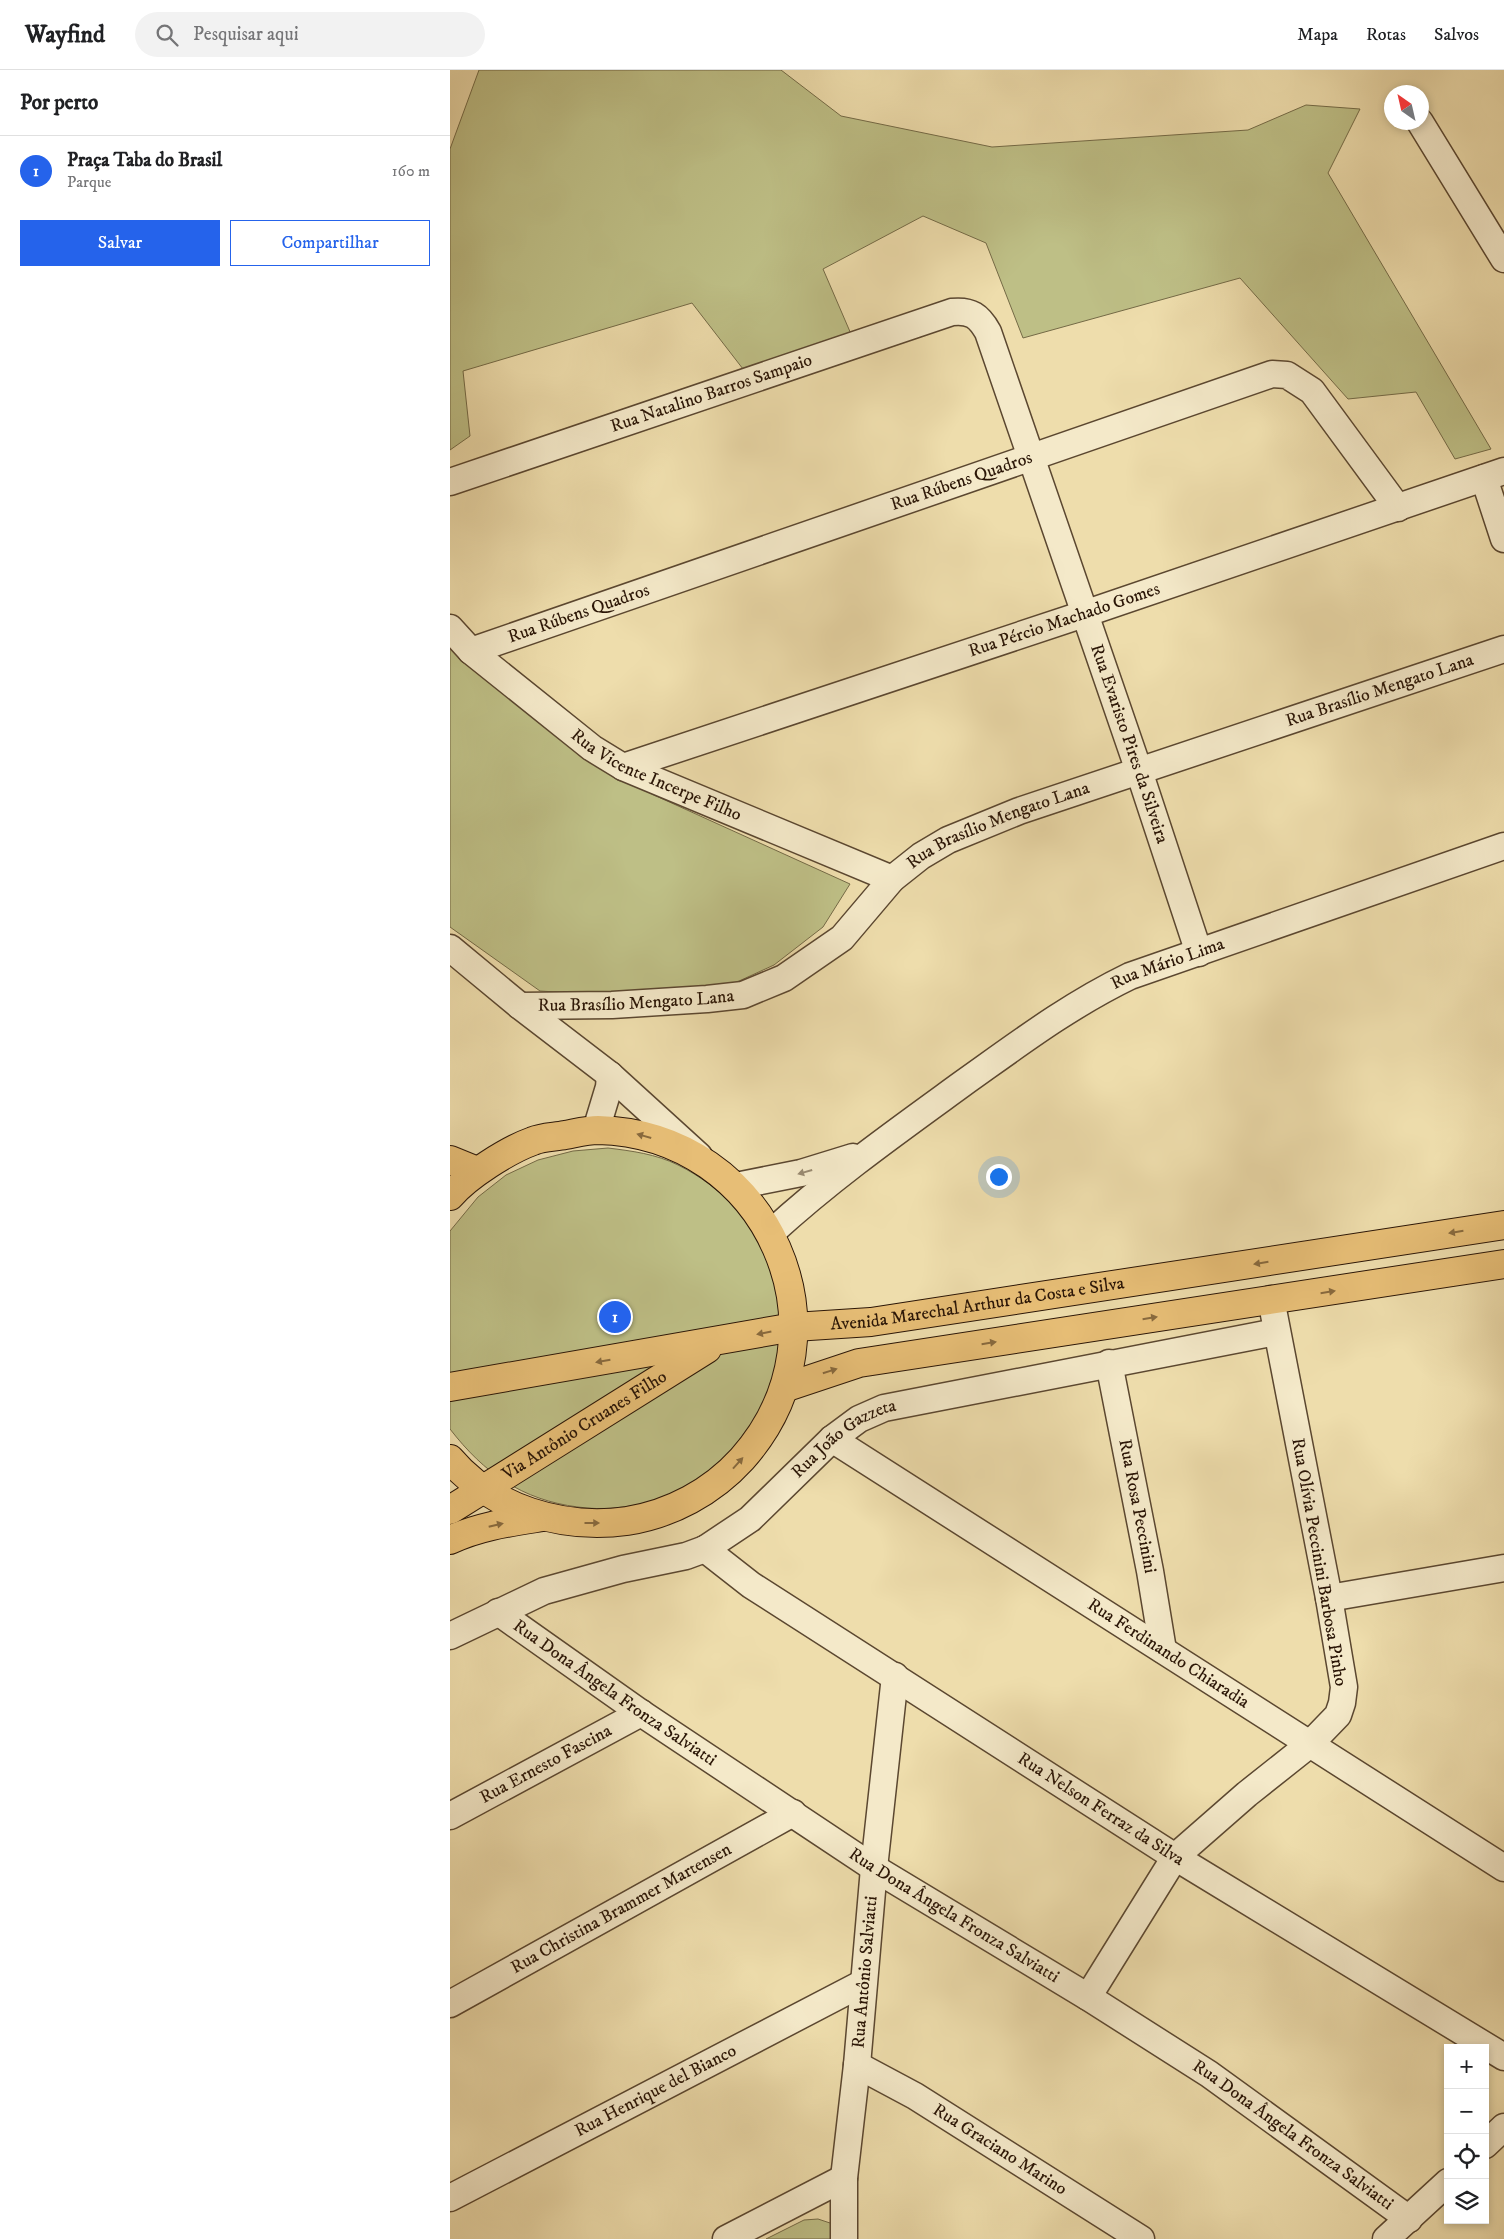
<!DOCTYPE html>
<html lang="pt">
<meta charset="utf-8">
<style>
body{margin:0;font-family:"IM FELL DW Pica",serif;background:#f2f2f2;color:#202124}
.controls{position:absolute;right:15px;bottom:15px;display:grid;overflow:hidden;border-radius:0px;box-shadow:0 2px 8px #0003}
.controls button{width:45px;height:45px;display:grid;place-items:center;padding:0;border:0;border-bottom:1px solid #e0e0e0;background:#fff;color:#202124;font:25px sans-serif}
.compass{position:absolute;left:934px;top:15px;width:45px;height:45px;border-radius:50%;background:#fff;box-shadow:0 2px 8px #0003;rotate:326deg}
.you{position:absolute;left:548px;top:1106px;width:18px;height:18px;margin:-12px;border:4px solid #fff;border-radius:50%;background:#1a73e8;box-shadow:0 0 0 8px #1a73e833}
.badge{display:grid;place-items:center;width:32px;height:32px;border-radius:50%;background:#2563eb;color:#fff;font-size:16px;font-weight:700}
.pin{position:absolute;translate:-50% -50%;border:2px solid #fff;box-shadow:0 1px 5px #0006}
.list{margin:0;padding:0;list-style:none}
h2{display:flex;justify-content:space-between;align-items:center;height:65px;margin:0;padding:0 20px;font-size:21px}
h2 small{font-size:16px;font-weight:400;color:#757577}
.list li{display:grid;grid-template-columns:32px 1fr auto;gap:15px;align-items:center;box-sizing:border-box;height:70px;padding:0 20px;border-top:1px solid #e0e0e0}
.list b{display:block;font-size:19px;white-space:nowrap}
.list p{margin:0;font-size:16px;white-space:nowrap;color:#757577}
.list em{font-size:16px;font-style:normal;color:#757577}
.actions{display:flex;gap:10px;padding:15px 20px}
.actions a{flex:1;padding:11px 0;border:1px solid #2563eb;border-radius:0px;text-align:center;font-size:18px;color:#2563eb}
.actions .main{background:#2563eb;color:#fff}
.icon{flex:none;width:28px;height:28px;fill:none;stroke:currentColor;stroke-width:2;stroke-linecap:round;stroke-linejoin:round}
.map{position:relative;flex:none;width:1054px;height:2169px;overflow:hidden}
header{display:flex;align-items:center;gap:30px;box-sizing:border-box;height:70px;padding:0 25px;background:#fff;border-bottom:1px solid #e0e0e0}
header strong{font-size:24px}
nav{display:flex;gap:28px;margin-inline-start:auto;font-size:18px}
.search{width:350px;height:45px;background:#f2f2f2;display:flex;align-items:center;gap:12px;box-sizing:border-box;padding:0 18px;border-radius:28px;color:#757577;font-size:19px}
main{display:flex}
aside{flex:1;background:#fff}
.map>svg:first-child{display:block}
.green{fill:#bebf86;stroke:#746a46}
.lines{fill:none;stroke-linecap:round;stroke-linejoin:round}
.minor-casing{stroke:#5b4730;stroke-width:29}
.major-casing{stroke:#2a1506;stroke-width:30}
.minor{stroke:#f4e9c9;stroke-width:26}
.major{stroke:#e7be76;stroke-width:28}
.oneway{fill:#886a3e}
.oneway2{fill:#998a71}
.labels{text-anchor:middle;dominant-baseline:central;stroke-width:4;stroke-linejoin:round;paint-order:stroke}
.street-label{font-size:18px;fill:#2a1506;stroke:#f4e9c9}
</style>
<header>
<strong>Wayfind</strong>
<div class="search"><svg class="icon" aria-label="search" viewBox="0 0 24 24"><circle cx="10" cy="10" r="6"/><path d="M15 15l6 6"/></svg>Pesquisar aqui</div>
<nav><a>Mapa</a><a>Rotas</a><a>Salvos</a></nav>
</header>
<main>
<aside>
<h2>Por perto<small></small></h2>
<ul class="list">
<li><span class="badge">1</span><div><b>Praça Taba do Brasil</b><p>Parque</p></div><em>160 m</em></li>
</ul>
<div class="actions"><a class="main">Salvar</a><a>Compartilhar</a></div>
</aside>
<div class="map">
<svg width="1054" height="2169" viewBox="0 0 1054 2169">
<rect width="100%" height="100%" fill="#eeddac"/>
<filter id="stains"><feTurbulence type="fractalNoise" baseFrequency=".004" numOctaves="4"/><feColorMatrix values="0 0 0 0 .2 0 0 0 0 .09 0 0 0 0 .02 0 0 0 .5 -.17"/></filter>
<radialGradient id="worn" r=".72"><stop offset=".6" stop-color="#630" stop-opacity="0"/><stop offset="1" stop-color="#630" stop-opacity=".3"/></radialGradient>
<!-- green -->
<g class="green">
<path d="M29 0H331L391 46 542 77 798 60 856 35 910 39 878 103 1041 379 1005 389 966 322 898 329 790 208 573 268 536 173 473 146 373 199 401 264 293 299 242 233 13 301 20 366 0 380V79Z"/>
<path d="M0 562 19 586 132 688 204 725 400 814 373 857 324 895 276 917 154 925 90 921 0 857Z"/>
<path d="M158 1078C182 1081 206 1084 228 1095 317 1139 355 1240 316 1332 311 1344 300 1355 292 1366 286 1374 281 1383 274 1390 241 1427 175 1444 128 1437 72 1430 34 1403 0 1359V1161L28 1127 56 1105 88 1090 123 1081Z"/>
<path d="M368 2149 383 2154 391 2169H316L354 2150Z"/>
</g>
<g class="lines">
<defs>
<g id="minor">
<path d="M970 52 1054 189"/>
<path d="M1034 408 1054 469"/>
<path id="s1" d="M0 412 502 242C521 240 529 246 538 262L689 701 749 883"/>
<path id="s2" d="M0 558 21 581 142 678 173 697 442 809"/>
<path id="s3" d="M21 581 822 304 837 305 862 321 948 438"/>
<path id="s4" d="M173 697 634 544 1054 401"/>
<path d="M0 878 70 936 160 1005 249 1086"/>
<path id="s5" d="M70 936 162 935 257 929 293 925 334 908 392 868 442 809 471 786 498 770 569 741 1054 579"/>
<path d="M146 1060 159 1017 160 1005"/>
<path d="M286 1116 351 1103 403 1087"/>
<path id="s6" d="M321 1163C381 1108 446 1062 512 1014 567 975 618 936 680 906L1054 776"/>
<path id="s7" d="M659 1293 700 1501 713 1580"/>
<path id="s8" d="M382 1369 1054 1798"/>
<path id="s9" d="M255 1479 301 1515 725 1787 1054 1987"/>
<path d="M879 1528 1054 1498"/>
<path id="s10" d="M48 1542 191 1643 424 1798 638 1927 759 2004 959 2149"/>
<path id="s11" d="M0 1566 94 1521 173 1499 236 1486 255 1479 300 1449 382 1369 409 1349 434 1338 826 1262"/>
<path id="s12" d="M0 1746 191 1643"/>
<path d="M638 1927 725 1787 797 1724 860 1674 888 1645 892 1633 894 1617 879 1528 821 1229"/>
<path id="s13" d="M0 1934 343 1743"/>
<path id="s14" d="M407 1995 465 2026 691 2169"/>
<path d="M1035 2075 1054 2057"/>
<path id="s15" d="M0 2128 413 1913"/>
<path d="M276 2169 394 2108"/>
<path id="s16" d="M394 2169V2108L407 1995 424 1798 445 1606"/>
<path d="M936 2169 998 2112"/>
</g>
<g id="major">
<path d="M0 1090 27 1101"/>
<path d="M0 1126C17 1106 58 1080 83 1071 92 1067 105 1067 115 1065 126 1063 138 1060 148 1060 318 1064 406 1261 292 1389 262 1422 221 1444 177 1451 113 1460 42 1439 0 1389"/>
<path id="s17" d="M0 1317 344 1257 421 1252 1054 1155"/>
<path d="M334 1318 409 1293 1054 1194"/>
<path id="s18" d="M0 1440 257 1279"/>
<path d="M0 1470C29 1456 61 1452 93 1447"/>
</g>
</defs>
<!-- minor casing -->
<use href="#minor" class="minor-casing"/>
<!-- major casing -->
<use href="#major" class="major-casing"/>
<!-- minor -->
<use href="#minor" class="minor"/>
<!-- major -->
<use href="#major" class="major"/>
</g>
<!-- one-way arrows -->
<defs><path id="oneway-solid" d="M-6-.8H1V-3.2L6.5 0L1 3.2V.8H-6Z" transform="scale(1.25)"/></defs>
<g class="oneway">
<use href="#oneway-solid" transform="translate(194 1066) rotate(-164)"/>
<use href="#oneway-solid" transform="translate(1006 1162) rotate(171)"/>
<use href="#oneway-solid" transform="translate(811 1193) rotate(171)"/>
<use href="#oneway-solid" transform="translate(878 1222) rotate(-9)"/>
<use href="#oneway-solid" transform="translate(700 1248) rotate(-9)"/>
<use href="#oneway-solid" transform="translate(314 1263) rotate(169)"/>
<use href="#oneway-solid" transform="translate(539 1273) rotate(-9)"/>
<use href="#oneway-solid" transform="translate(153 1291) rotate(170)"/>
<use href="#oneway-solid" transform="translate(380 1301) rotate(-17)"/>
<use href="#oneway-solid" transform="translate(288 1393) rotate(-48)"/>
<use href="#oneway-solid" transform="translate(142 1453)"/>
<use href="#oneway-solid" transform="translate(46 1455) rotate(-13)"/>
</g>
<use class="oneway2" href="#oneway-solid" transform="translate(355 1102) rotate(164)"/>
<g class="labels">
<!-- street labels -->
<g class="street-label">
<text stroke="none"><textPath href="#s1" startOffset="276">Rua Natalino Barros Sampaio</textPath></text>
<text stroke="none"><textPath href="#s3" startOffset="519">Rua Rúbens Quadros</textPath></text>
<text stroke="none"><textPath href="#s3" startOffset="114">Rua Rúbens Quadros</textPath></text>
<text stroke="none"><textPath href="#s4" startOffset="465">Rua Pércio Machado Gomes</textPath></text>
<text stroke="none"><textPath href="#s5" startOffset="941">Rua Brasílio Mengato Lana</textPath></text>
<text stroke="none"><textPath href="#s1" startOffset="1010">Rua Evaristo Pires da Silveira</textPath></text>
<text stroke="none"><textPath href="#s2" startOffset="256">Rua Vicente Incerpe Filho</textPath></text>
<text stroke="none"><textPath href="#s5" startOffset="536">Rua Brasílio Mengato Lana</textPath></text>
<text stroke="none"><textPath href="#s6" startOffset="482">Rua Mário Lima</textPath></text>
<text stroke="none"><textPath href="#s5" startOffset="116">Rua Brasílio Mengato Lana</textPath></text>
<text stroke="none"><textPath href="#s17" startOffset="534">Avenida Marechal Arthur da Costa e Silva</textPath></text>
<text stroke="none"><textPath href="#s18" startOffset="159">Via Antônio Cruanes Filho</textPath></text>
<text stroke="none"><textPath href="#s11" startOffset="450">Rua João Gazzeta</textPath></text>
<text stroke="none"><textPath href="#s7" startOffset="146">Rua Rosa Peccinini</textPath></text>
<text transform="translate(869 1492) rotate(80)">Rua Olívia Peccinini Barbosa Pinho</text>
<text stroke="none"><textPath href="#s8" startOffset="399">Rua Ferdinando Chiaradia</textPath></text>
<text stroke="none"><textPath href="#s10" startOffset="142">Rua Dona Ângela Fronza Salviatti</textPath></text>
<text stroke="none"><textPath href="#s12" startOffset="109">Rua Ernesto Fascina</textPath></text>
<text stroke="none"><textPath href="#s9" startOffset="474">Rua Nelson Ferraz da Silva</textPath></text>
<text stroke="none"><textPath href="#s13" startOffset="196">Rua Christina Brammer Martensen</textPath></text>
<text stroke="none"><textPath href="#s10" startOffset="548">Rua Dona Ângela Fronza Salviatti</textPath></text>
<text stroke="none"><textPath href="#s16" startOffset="268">Rua Antônio Salviatti</textPath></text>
<text stroke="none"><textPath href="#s15" startOffset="232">Rua Henrique del Bianco</textPath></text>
<text stroke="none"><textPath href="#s10" startOffset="952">Rua Dona Ângela Fronza Salviatti</textPath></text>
<text stroke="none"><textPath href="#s14" startOffset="166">Rua Graciano Marino</textPath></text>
</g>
</g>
<rect width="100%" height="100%" filter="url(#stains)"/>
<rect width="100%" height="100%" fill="url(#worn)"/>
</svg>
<div class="controls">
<button>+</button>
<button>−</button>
<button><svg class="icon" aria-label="locate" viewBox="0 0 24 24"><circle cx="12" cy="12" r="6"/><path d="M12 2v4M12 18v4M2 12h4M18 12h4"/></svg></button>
<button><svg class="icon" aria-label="layers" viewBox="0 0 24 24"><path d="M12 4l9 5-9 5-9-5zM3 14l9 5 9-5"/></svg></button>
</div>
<svg class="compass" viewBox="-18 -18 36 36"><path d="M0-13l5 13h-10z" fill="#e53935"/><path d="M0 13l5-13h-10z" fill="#757577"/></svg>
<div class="you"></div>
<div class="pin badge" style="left:165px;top:1247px">1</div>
</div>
</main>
